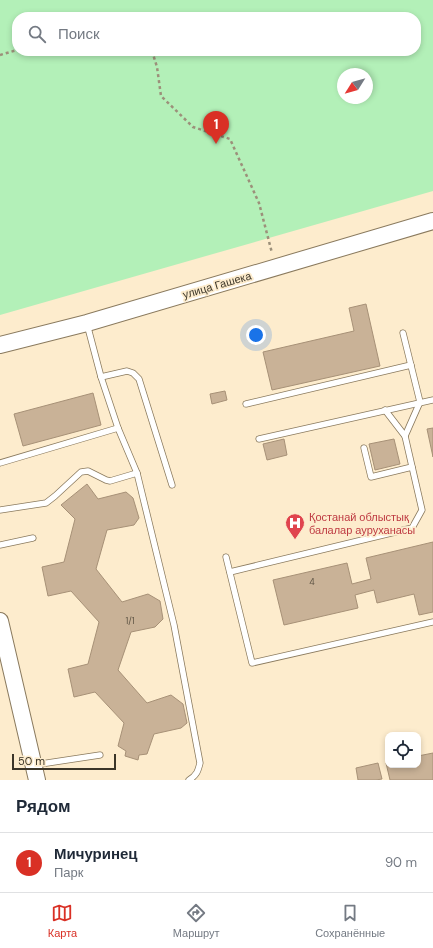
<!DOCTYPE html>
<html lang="ru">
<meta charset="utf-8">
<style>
body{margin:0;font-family:"DM Sans",sans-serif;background:#f6f6f7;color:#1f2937}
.controls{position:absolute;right:12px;bottom:12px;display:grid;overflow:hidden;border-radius:8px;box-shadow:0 2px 6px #0003}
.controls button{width:36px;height:36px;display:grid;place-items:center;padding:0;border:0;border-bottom:1px solid #e0e1e3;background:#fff;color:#1f2937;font:20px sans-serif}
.compass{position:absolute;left:337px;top:68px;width:36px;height:36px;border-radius:50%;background:#fff;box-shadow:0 2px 6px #0003;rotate:233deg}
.scale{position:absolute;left:12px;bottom:10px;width:104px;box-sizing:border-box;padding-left:4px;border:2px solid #3b3528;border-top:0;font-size:11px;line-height:14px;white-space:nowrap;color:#3b3528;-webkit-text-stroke:3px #fdeccd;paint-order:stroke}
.you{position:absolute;left:256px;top:335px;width:14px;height:14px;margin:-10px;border:3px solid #fff;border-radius:50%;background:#1a73e8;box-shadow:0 0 0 6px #1a73e833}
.badge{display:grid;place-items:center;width:26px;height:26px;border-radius:50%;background:#d93025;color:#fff;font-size:13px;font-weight:700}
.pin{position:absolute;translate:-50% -33px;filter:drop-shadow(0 1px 2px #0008)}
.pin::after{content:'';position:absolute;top:21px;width:14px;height:12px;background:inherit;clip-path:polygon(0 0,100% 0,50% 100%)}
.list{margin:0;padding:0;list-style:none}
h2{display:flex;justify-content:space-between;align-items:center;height:52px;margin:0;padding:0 16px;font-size:17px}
h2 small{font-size:13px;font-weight:400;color:#747a83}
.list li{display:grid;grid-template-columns:26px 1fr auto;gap:12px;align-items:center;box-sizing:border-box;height:60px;padding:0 16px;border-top:1px solid #e0e1e3}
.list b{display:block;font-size:15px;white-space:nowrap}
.list p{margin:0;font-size:13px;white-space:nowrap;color:#747a83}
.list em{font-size:13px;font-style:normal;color:#747a83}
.icon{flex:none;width:22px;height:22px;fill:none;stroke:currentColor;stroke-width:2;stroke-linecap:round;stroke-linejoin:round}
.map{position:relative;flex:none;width:433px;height:780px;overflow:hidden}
.search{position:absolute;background:#fff;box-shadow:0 2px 6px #0003;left:12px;right:12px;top:12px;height:44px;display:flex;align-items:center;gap:10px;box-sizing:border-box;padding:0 14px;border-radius:16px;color:#747a83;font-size:15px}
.sheet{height:112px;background:#fff}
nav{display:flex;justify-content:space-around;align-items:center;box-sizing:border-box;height:56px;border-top:1px solid #e0e1e3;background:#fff;font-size:11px;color:#747a83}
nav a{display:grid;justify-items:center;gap:2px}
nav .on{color:#d93025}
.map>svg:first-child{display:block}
.green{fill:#b3f0b8;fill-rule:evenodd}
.building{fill:#c9b297;stroke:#a79177}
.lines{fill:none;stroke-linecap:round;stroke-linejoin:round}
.service-casing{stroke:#8a7a5e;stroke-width:7}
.secondary-casing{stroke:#8a7a5e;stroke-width:18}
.path{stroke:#9c907a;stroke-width:2.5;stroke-dasharray:3 3;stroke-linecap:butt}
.service{stroke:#fff;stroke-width:5.5}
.secondary{stroke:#fff;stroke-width:16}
.labels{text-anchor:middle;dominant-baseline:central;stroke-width:3.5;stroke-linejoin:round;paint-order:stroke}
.number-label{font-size:9px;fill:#5e5444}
.street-label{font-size:11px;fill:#3b3528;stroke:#fdeccd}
.health-label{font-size:11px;fill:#be3a42;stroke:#fdeccd;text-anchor:start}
</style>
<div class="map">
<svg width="433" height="780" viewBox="0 0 433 780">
<rect width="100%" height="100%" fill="#fdeccd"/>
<!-- green -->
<path class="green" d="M0 0H433V191L0 315ZM17 17H416V51H17ZM343 74H367V98H343Z"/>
<!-- building -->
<g class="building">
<path d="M366 304 380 366 272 390 263 352 354 331 349 308Z"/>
<path d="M225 391 227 400 212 404 210 394Z"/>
<path d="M93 393 101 425 23 446 14 414Z"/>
<path d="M433 428V457L427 429Z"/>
<path d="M284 439 287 455 267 460 263 444Z"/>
<path d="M394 439 400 464 375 470 369 444Z"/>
<path d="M87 484 98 499 126 492 133 498 139 518 134 525 107 530 96 569 122 602 148 594 160 601 163 619 155 627 131 632 118 670 147 703 171 695 183 704 187 723 181 728 154 734 147 754 139 755 138 760 125 756 126 751 118 746 124 723 95 692 74 697 68 669 88 664 99 622 71 591 48 596 42 567 64 562 75 519 61 505Z"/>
<path d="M433 542V612L419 615 414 594 377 603 374 590 355 595 358 608 284 625 273 580 347 563 352 584 371 579 366 558Z"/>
<path d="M433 753V780H390L386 763H388V765H418V756Z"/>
<path d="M378 763 382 779 376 780H358L356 768Z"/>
</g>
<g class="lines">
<defs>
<g id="service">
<path d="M87 324 101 377 118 428 137 473 174 625 200 763C198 771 197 775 189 780"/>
<path d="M101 377 127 371 133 373 139 379 172 485"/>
<path d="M246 404 411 365"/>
<path d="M385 410 405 436"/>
<path d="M259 439 433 400"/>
<path d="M364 448 371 477 412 467"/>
<path d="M0 463 118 428"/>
<path d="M0 510 46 503 55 496 81 472 88 471 106 480 110 481 137 473"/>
<path d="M0 545 33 538"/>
<path d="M226 557 252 663 433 622"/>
<path d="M230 572 412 528 422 510 405 436 420 402 403 333"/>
<path d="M34 765 100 755"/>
</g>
<g id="secondary">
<path d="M0 345 87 323 433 221"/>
<path d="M0 621 37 780"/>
</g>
</defs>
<!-- service casing -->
<use href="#service" class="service-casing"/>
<!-- secondary casing -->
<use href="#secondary" class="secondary-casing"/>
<!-- path -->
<g class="path">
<path d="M152 51 157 67 161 96 193 127 230 139 259 203 272 253"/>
<path d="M0 55 17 50"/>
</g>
<!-- service -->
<use href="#service" class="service"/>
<!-- secondary -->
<use href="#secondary" class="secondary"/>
</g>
<!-- icons -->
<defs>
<symbol id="hospital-pin" viewBox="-11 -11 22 30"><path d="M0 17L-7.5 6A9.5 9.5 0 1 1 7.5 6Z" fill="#e0444e" stroke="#fdeccd"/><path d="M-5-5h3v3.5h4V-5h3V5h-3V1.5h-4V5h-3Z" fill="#fff"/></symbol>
</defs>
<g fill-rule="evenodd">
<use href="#hospital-pin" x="284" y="512" width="22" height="30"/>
</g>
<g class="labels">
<!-- number labels -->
<g class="number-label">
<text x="312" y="582">4</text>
<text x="130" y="621">1/1</text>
</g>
<!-- street labels -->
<g class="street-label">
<text transform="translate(217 285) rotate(-16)">улица Гашека</text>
</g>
<!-- health labels -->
<g class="health-label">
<text x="309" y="517">Қостанай облыстық<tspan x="309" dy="13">балалар ауруханасы</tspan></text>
</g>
</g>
</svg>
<div class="controls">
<button><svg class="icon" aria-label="locate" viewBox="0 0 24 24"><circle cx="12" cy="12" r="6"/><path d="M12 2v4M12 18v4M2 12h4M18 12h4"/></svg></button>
</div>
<svg class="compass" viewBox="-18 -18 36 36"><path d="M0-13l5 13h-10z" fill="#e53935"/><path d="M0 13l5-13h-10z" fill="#747a83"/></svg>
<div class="scale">50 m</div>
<div class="you"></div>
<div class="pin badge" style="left:216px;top:144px">1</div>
<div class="search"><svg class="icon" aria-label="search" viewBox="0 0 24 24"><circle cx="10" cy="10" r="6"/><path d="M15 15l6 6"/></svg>Поиск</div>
</div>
<section class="sheet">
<h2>Рядом<small></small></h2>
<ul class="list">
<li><span class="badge">1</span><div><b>Мичуринец</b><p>Парк</p></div><em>90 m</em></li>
</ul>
</section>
<nav>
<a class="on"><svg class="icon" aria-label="map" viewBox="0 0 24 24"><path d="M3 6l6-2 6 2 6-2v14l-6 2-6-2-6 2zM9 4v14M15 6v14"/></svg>Карта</a>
<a><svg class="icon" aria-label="directions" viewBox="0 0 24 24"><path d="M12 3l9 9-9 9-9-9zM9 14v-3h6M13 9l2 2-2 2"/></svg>Маршрут</a>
<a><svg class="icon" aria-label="saved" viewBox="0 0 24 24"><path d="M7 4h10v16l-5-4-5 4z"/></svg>Сохранённые</a>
</nav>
